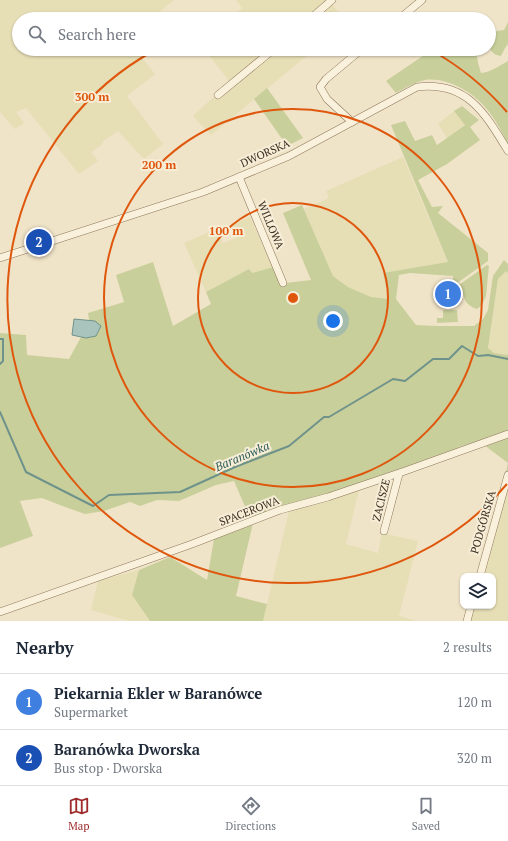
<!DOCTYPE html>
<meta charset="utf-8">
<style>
body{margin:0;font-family:"PT Serif",serif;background:#f2f2f3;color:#1f2937}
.controls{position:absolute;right:12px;bottom:12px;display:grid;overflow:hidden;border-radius:8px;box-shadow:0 1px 3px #0004}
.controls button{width:36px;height:36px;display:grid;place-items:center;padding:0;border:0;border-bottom:1px solid #e0e1e3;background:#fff;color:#1f2937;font:20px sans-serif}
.you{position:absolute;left:333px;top:321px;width:14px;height:14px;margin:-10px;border:3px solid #fff;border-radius:50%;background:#1a73e8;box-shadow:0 0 0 6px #1a73e833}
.badge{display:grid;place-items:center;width:26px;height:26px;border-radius:50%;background:#9e2a2b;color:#fff;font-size:13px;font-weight:700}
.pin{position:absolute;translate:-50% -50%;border:2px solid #fff;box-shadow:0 1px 4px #0006}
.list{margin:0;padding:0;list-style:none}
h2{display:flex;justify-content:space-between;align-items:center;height:52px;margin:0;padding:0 16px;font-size:17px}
h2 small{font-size:13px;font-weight:400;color:#747a83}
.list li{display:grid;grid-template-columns:26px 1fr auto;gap:12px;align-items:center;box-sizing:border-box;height:56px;padding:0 16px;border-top:1px solid #e0e1e3}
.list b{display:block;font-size:15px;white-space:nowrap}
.list p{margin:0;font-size:13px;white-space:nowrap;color:#747a83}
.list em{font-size:13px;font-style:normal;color:#747a83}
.icon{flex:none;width:22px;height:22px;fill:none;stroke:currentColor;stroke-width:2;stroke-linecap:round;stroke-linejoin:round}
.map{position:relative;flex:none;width:508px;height:621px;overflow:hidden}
.search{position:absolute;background:#fff;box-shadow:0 1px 3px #0004;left:12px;right:12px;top:12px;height:44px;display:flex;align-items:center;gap:10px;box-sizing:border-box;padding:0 14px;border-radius:22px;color:#747a83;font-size:15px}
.sheet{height:164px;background:#fff}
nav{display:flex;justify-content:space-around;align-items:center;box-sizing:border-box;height:56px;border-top:1px solid #e0e1e3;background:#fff;font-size:11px;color:#747a83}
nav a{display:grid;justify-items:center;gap:2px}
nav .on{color:#9e2a2b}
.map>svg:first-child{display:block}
.farmland{fill:#e6deb5}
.green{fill:#c9cf9b}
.water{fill:#a9c4bc;stroke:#6f938a}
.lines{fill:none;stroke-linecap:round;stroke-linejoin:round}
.stream{stroke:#6f938a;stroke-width:2}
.minor-casing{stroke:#8d765c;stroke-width:8}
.minor{stroke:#faf1dc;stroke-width:7}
.ring{fill:none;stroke:#df570d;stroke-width:2}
.labels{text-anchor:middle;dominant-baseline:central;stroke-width:4;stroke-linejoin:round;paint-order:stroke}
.street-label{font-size:11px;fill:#3d2e20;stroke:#f7eed8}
.water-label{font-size:12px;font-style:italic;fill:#2f5d5a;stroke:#f7eed8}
.centre{fill:#df570d;stroke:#f7eed8;stroke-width:2}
.ring-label{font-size:12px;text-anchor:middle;font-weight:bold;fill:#df570d;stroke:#f7eed8;stroke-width:4;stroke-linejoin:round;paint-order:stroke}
</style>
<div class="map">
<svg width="508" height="621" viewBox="0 0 508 621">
<rect width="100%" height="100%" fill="#f0e4c8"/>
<!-- farmland -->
<g class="farmland">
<path d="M0 0H174L151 19H19V49H135L155 74 127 96 163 144 144 159 118 131 102 142 103 144 91 152 98 161 79 174 26 108 16 112 24 123 15 129 0 112Z"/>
<path d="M236 0H328L345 19H230L242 8Z"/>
<path d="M204 49H315L211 135 193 116 230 82Z"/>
<path d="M454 111 465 124 447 138 438 124Z"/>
<path d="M403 157 448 263 383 273 390 299 371 297 348 287 333 276 304 209 329 198 326 191Z"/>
<path d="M250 217 273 267 251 273 249 269 206 292 184 243 216 229 223 243 237 238 231 225Z"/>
<path d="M506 270 508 273V355L494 353 488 349 498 279Z"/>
<path d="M508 489V621H471L475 606H493V576H483Z"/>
<path d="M359 490 346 544 378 553 382 533 418 541 399 616 416 621H263L289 511Z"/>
<path d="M139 570 132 595 150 621H129L91 610 98 581Z"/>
</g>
<!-- green -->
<g class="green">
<path d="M508 22V44L505 48 501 56C496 55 493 54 490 49L493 43 490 38 497 31 504 30Z"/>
<path d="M433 49H450L456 53 458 49H476L478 63 481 73C491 72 499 66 508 61V144C502 132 494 117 485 107 471 91 446 77 425 80 415 82 405 88 396 93L386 81Z"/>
<path d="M267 88 303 138 287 146 254 99Z"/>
<path d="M462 106 479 120 470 127 480 140 447 164 418 180 432 207 443 206 438 213 488 253V261L453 286V276L410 273 399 275 396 299 416 325 438 326H474L483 319 488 310 493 276 504 260 508 264V273L506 271 498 279 488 348 494 353 508 355V432L459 447 455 450 368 482 250 518 234 481 216 485 179 501 157 500 140 506 130 502 104 511 85 514 65 507 42 498 20 501 33 536 0 548V333L26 335 27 355 69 359 81 337 87 338 95 321 89 320 88 313 124 302 116 275 153 262 173 326 211 304 206 292 249 269 252 273 273 267 285 283 311 280 283 213 302 205 333 276 348 287 371 297 389 299 383 273 448 262 391 125 405 121 415 141 432 135 437 145 465 125 454 111Z"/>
<path d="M487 265 489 266 486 296 482 305 477 309C465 305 464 299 462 288L459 287V285Z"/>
<path d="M443 310H457L458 322 437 323V318H443Z"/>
<path d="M508 437V478L505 477 508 463 484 445Z"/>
<path d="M253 523 236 596 267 604 263 621H150L132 595 139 570 170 557 207 580 214 539Z"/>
</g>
<!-- water -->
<path class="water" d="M74 319 95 321 101 326 96 336 86 338 72 335Z"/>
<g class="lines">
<!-- stream -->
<g class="stream">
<path d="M0 339H3V361L0 364"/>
<path d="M0 412 26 472 93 506 109 495 180 492 235 467 289 446 324 417H329L393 379 405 381 433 359H449L462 346 478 356 488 355 508 359"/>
</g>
<defs>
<g id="minor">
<path d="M310 19 332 0"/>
<path d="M399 19 422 0"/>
<path d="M218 95 274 49"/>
<path d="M352 122 327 99 320 87 326 79 362 49"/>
<path d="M239 177 283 283"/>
<path d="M0 258 203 192 289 156 417 87C467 81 485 113 508 151"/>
<path d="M384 531 399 474"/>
<path d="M480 576 508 475"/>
<path d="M0 612 192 544 280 510 328 497 405 471 508 434"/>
<path d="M467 621 471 606"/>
</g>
</defs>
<!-- minor casing -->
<use href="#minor" class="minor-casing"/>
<!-- minor -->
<use href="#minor" class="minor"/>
</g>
<!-- distance rings -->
<g class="ring">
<circle cx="293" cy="298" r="95"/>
<circle cx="293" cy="298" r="189"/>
<path d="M507 484A284 284 0 1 1 155 50M241 19A284 284 0 0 1 345 19M431 50A284 284 0 0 1 507 112"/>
</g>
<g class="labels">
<!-- street labels -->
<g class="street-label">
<text transform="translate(265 153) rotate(-24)">DWORSKA</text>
<text transform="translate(271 225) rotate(67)">WILLOWA</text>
<text transform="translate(381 500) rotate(-76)">ZACISZE</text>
<text transform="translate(249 511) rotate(-21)">SPACEROWA</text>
<text transform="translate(483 522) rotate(-74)">PODGÓRSKA</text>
</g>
<!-- water labels -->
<g class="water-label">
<text transform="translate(242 456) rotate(-23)">Baranówka</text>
</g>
</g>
<circle cx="293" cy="298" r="6" class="centre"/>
<g class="ring-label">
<text x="92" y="101">300 m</text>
<text x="159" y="169">200 m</text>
<text x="226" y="235">100 m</text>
</g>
</svg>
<div class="controls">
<button><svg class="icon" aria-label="layers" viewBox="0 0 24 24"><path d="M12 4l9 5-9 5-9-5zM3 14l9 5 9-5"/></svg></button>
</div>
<div class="you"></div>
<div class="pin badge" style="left:448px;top:294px;background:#3f7fe0">1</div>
<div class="pin badge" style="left:39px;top:242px;background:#1a4fb4">2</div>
<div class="search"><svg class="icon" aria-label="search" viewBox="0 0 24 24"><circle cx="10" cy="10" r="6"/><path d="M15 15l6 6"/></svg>Search here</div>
</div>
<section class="sheet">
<h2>Nearby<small>2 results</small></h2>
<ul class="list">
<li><span class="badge" style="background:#3f7fe0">1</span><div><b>Piekarnia Ekler w Baranówce</b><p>Supermarket</p></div><em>120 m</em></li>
<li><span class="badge" style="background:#1a4fb4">2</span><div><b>Baranówka Dworska</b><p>Bus stop · Dworska</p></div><em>320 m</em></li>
</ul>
</section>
<nav>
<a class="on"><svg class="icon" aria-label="map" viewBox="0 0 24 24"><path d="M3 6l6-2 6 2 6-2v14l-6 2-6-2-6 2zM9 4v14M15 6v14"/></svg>Map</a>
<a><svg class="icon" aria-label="directions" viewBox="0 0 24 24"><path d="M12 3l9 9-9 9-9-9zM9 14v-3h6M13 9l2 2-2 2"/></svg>Directions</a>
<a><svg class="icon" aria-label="saved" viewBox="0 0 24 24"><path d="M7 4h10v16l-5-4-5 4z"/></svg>Saved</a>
</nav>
